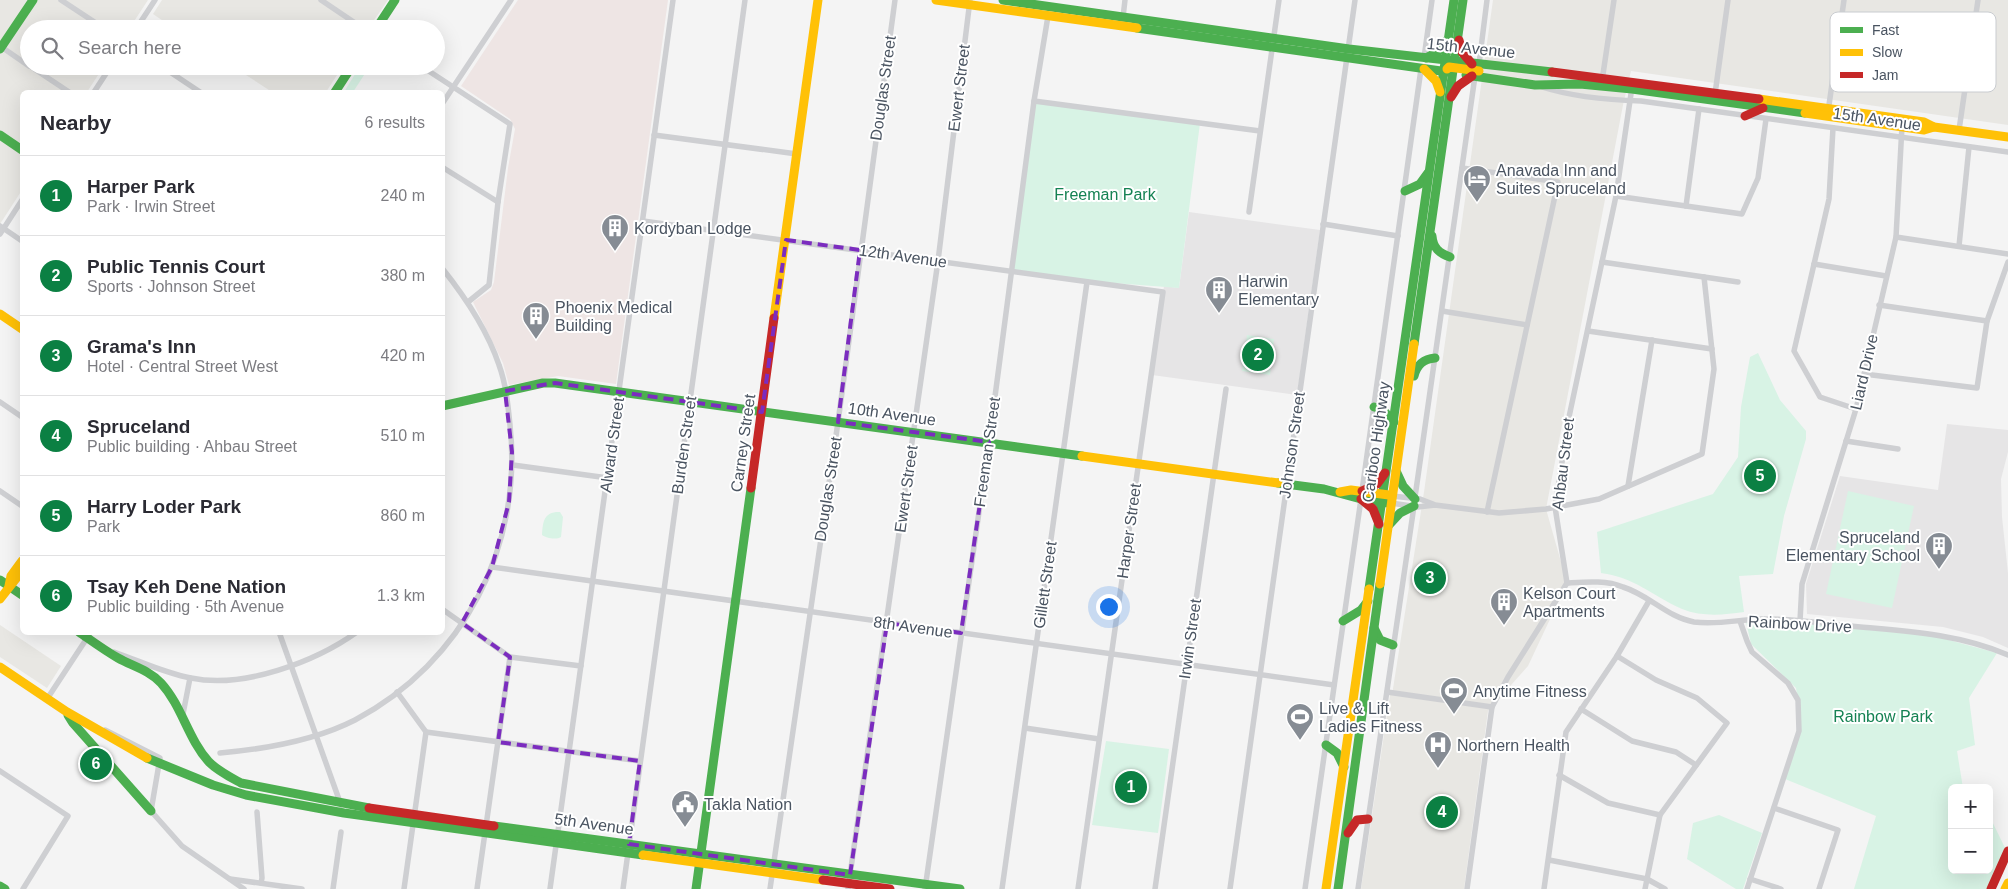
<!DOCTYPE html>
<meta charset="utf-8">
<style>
body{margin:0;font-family:Arial,sans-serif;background:#f7f7f7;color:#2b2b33}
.controls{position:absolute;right:15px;bottom:15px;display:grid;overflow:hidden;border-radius:8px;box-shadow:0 5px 20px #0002}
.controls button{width:45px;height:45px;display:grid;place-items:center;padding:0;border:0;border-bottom:1px solid #e1e1e2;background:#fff;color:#2b2b33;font:25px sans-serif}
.you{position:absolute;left:1108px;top:606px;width:18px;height:18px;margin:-12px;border:4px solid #fff;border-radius:50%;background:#1a73e8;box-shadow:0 0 0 8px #1a73e833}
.badge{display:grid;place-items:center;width:32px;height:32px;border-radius:50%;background:#0b8043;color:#fff;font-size:16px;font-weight:700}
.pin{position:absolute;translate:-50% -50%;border:2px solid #fff;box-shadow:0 1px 5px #0006}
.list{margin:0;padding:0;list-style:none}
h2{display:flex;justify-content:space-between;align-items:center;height:65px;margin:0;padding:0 20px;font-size:21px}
h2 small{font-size:16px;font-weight:400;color:#7c7c81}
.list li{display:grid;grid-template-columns:32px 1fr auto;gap:15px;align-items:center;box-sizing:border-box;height:80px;padding:0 20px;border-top:1px solid #e1e1e2}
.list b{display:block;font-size:19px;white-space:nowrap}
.list p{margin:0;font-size:16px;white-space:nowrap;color:#7c7c81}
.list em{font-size:16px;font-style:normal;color:#7c7c81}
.icon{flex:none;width:28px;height:28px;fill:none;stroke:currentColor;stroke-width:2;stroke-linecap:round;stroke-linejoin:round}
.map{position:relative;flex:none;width:2008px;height:889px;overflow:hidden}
.search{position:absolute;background:#fff;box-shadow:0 5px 20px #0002;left:20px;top:20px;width:425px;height:55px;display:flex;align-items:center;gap:12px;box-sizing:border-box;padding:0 18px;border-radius:28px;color:#7c7c81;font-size:19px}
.panel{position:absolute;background:#fff;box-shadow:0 5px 20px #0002;left:20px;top:90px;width:425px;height:545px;border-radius:8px}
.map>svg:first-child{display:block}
.commercial{fill:#e8e7e3}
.education{fill:#e6e5e6}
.medical{fill:#eee5e4}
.green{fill:#d8f3e5}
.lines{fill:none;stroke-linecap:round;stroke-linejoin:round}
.street{stroke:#cecfd2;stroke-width:5.5}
.fast{stroke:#4caf50;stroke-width:9}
.slow{stroke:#ffc107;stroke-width:9}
.jam{stroke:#c62828;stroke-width:9}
.marked{fill:none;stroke:#7b2cbf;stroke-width:4;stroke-dasharray:10 6;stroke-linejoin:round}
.labels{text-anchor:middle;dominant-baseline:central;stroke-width:4;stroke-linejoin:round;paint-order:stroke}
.street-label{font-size:16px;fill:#4a5461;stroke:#fff}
.poi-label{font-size:16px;fill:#4a5461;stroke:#fff;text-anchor:start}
.park-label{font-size:16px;fill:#158253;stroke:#fff}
.key{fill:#fff;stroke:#c9ccd0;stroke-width:1}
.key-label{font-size:14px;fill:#4a5461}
</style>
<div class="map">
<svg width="2008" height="889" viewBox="0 0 2008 889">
<rect width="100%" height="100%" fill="#f4f4f4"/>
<!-- commercial -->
<g class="commercial">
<path d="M0 0H148L129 29H29V66H104L87 92H22V190L0 224Z"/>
<path d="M162 0H388L368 29H175L153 14Z"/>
<path d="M1493 0H2008V125L1631 71 1623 105 1546 509 1567 583 1528 666 1488 711 1464 889H1361L1390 695H1392L1424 492Z"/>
<path d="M232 66H343L326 92H272Z"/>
<path d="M0 625 61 666 47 688 0 657Z"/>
</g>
<!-- education -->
<g class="education">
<path d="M1189 212 1320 230 1297 395 1152 375 1164 286 1179 288Z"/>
<path d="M1947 424 2008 430V452L2001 479 2002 517 2008 573V648L1983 637 1943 627 1807 614 1806 584 1840 476 1938 490Z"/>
</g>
<!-- medical -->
<path class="medical" d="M518 0H668L616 384 558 376 509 385 503 363 473 302 491 290 494 282 508 168 515 129 510 119 461 86Z"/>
<!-- green -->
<g class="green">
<path d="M360 66H370L353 92H344Z"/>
<path d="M1032 101 1200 123 1179 288 1087 281 1010 270Z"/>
<path d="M1247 335 1274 339 1270 375 1242 371Z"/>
<path d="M1758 353 1780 400 1806 431V439L1784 516 1773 574 1739 576 1744 612C1723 615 1702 617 1682 609 1653 596 1634 577 1601 573L1597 532 1713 494 1738 457 1741 407 1750 357Z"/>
<path d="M1848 491 1914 506 1892 608 1826 594Z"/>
<path d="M556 512H560L563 517 561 537C556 540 546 538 542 535 543 523 543 514 556 512Z"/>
<path d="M1746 622 1797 623 1934 636 1997 653 1969 698 1975 745 1957 751 1963 788H1952V870H1989V815L2007 852 1989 889H1854L1876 816 1785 779 1800 716 1796 688 1751 644Z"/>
<path d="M1106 741 1169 749 1158 833 1092 825Z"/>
<path d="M1719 815 1762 833 1743 889H1736L1687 859 1693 823Z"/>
</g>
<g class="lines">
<!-- street -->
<g class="street">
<path d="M61 0 105 29"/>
<path d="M321 0 364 29"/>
<path d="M1122 26 1125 0"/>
<path d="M136 29 155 0"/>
<path d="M0 46 29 66"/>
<path d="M1424 58 1432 0"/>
<path d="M1479 64 1487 0"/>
<path d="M30 66 69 92"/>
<path d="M161 66 200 92"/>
<path d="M421 66 510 124 498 202 489 285 468 302"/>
<path d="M1602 81 1614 0"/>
<path d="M1542 87C1573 97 1609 100 1641 101L2008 152"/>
<path d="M94 92 111 66"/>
<path d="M1715 94 1728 0"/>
<path d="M1034 101 1260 131"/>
<path d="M442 104 511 0"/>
<path d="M1828 112 1844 0"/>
<path d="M1833 128 1829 199 1794 351 1820 397 1856 409"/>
<path d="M1959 130 1978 0"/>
<path d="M654 135 797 154"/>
<path d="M442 167 498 202"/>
<path d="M1462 168 1558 182 1487 512"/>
<path d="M1616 196 1742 214 1758 178 1766 119"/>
<path d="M1686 206 1699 109"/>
<path d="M1249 212 1279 0"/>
<path d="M643 221 1163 292 1078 889"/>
<path d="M1323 224 1398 236"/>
<path d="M0 226 22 241"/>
<path d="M0 234 22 200"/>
<path d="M1896 237 2008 254"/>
<path d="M1959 246 1969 147"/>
<path d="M1602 262 1738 282"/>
<path d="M1814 264 1886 276"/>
<path d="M1879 305 1987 321"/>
<path d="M1442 311 1527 325"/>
<path d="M1588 331 1712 349"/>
<path d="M1864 374 1977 388 1987 321 2008 262"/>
<path d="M0 402 22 417"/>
<path d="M1846 441 1898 449"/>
<path d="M513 465 608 478"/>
<path d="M1628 486 1652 340"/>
<path d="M0 491 22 506"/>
<path d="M1362 491 1421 69"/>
<path d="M1392 496 1420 499 1433 504"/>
<path d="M1415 497 1475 76"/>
<path d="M1391 503 1418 507 1435 505 1499 513 1546 509 1599 499 1702 454 1714 369 1704 277"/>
<path d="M492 567 1334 685"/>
<path d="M1567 583C1585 582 1606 580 1623 587 1649 595 1667 617 1694 622 1716 625 1737 620 1758 619 1788 618 1819 623 1849 626 1903 631 1957 633 2008 655"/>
<path d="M442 609 510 657 581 666"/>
<path d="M1740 621 1747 641 1752 652 1788 683 1798 700 1799 731 1747 889"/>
<path d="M1800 621 1802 584 1856 409 1896 237 1902 126"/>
<path d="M279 632 341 805"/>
<path d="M114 652C140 661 164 673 191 678 243 689 315 662 357 632"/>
<path d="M1617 656 1656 680 1697 698 1727 723 1660 815 1645 889"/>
<path d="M397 692 426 732 404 889"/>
<path d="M1387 692 1492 707"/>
<path d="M47 699 91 632"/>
<path d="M1581 709 1632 741 1676 752 1696 765"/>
<path d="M183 714 190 678"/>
<path d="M1025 728 1099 739"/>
<path d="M105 730 160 758 151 811 182 846 244 889"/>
<path d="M426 732 640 761"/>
<path d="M220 753C266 749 314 741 355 720 464 662 523 546 510 425 508 405 506 384 499 365 487 329 466 298 442 268"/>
<path d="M0 771 68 816 23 889"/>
<path d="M1559 775 1608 803 1660 815"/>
<path d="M1774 808 1838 830 1819 889"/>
<path d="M257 812 262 878 261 883"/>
<path d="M1549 860 1647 879 1665 889"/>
<path d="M230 879 302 889"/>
<path d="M1750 879 1781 889"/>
<path d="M333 889 341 832"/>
<path d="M477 889 510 657"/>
<path d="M550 889 673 0"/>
<path d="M623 889 745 0"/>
<path d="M770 889 838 422 895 0"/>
<path d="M848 889 938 261 970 0"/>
<path d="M925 889 989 442 1034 101 1048 16"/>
<path d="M1002 889 1087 282"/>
<path d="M1155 889 1226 389"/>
<path d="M1230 889 1355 0"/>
<path d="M1305 889 1361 499"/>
<path d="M1358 889 1414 506"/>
<path d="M1467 889 1492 707 1508 677 1567 583 1555 507 1569 417 1616 196 1632 87"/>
<path d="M1544 889 1566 732 1617 656 1649 601"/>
</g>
<!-- fast -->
<g class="fast">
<path d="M1003 0 1349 49 1552 72"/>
<path d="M1137 28 1448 72"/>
<path d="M376 29 395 0"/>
<path d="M0 49 33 0"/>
<path d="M1426 58 1441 50 1446 41"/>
<path d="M1466 75 1535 85 1580 84 1632 89 1805 113"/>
<path d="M335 92 352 66"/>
<path d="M0 135 22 150"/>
<path d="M1405 191 1420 184 1428 173"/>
<path d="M1432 236C1433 248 1439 253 1450 257"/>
<path d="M1414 344 1463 0"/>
<path d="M1414 376C1417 365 1423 359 1435 358"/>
<path d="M442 406 543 383H555L1082 456"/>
<path d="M1374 407 1382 409 1394 422"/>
<path d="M1396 471 1403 486 1415 499"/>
<path d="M1278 483 1324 489 1361 499 1388 503"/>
<path d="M1388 526 1400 513 1414 506"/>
<path d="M0 580 22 595"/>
<path d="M1369 589 1454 0"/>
<path d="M1343 621 1361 610 1368 601"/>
<path d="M1374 628 1380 640 1393 645"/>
<path d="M79 632C92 641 104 650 118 658 132 666 149 670 161 683 182 706 188 739 209 762 218 771 230 777 241 783L369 808"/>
<path d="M68 715 73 723 151 811"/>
<path d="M1326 745 1337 753 1344 767"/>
<path d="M147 758 213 785 246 795 344 813 643 855"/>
<path d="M494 826 960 889"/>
<path d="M0 886 5 889"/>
<path d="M696 889 751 488"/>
<path d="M1338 889 1380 584"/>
</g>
<!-- slow -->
<g class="slow">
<path d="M936 0 1137 28"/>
<path d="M1424 69 1436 81 1440 92"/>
<path d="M1447 69 1449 67 1479 71"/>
<path d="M1759 99 1924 122 1934 127 2008 137"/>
<path d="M1805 113 1924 130 1934 127"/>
<path d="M0 314 22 329"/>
<path d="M774 318 818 0"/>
<path d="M1082 456 1278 483"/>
<path d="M1340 492 1351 490 1389 495"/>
<path d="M1380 584 1414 344"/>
<path d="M9 586 11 576 22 561"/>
<path d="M0 599 22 571"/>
<path d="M0 667 67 712 147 758"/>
<path d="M643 855 823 880"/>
<path d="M1326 889 1369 589"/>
<path d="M2005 889 2008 883"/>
</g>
<!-- jam -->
<g class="jam">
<path d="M1459 40 1462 52 1472 64"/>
<path d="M1552 72 1759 99"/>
<path d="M1451 97 1458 86 1472 76"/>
<path d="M1745 116 1763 108"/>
<path d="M751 488 774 318"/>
<path d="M1362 491 1377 484 1385 473"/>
<path d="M1361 499 1373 509 1379 524"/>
<path d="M369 808 494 826"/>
<path d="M1348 833 1357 820 1368 819"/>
<path d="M823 880 890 889"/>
<path d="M1991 889 2008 851"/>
</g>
</g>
<!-- marked area -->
<path class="marked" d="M786 240 860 250 838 422 989 442 961 633 887 623 850 875 629 844 640 761 498 742 510 657 462 623 492 567 509 502 512 452 505 391 555 383 762 412Z"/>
<!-- icons -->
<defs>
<symbol id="hotel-pin" viewBox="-11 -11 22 30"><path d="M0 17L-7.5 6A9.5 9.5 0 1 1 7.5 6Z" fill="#868c94" stroke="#fff"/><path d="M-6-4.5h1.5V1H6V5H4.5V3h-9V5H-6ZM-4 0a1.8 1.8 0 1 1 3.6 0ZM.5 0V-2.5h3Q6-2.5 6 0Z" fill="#fff"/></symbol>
<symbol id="building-pin" viewBox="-11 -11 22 30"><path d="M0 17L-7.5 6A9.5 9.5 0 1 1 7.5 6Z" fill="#868c94" stroke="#fff"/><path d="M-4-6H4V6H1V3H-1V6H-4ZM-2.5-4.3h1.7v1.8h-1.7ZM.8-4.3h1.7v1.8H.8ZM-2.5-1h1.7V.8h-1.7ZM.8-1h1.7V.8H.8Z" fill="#fff"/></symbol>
<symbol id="stadium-pin" viewBox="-11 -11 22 30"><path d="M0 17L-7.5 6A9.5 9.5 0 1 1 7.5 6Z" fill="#868c94" stroke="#fff"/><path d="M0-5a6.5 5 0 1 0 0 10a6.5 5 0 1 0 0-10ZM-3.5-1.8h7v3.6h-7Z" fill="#fff"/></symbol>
<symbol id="hospital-pin" viewBox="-11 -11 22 30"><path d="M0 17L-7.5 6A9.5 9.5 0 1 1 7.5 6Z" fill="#868c94" stroke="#fff"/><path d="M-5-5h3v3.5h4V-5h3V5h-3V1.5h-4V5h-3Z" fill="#fff"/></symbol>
<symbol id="civic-pin" viewBox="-11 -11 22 30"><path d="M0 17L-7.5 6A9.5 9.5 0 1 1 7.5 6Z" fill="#868c94" stroke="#fff"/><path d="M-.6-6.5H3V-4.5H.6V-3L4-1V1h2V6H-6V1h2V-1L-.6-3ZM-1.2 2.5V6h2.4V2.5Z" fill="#fff"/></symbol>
</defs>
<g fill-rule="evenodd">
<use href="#hotel-pin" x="1461" y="163" width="32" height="43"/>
<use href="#building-pin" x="599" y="212" width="32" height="43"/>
<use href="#building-pin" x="1203" y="274" width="32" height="43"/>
<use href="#building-pin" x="520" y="300" width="32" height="43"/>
<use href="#building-pin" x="1923" y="530" width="32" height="43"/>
<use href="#building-pin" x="1488" y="586" width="32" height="43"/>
<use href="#stadium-pin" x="1438" y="675" width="32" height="43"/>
<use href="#stadium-pin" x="1284" y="701" width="32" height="43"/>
<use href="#hospital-pin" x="1422" y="729" width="32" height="43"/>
<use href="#civic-pin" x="669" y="788" width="32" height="43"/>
</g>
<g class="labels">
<!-- street labels -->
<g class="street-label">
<text transform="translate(1471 48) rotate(6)">15th Avenue</text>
<text transform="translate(883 88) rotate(-82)">Douglas Street</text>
<text transform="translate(959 88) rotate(-83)">Ewert Street</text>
<text transform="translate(1877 119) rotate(8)">15th Avenue</text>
<text transform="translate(903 256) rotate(8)">12th Avenue</text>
<text transform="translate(1864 372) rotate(-77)">Liard Drive</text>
<text transform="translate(892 414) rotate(8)">10th Avenue</text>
<text transform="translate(1376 442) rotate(-82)">Cariboo Highway</text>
<text transform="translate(743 443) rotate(-82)">Carney Street</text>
<text transform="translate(612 445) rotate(-82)">Alward Street</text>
<text transform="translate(684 445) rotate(-82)">Burden Street</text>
<text transform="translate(1292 445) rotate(-82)">Johnson Street</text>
<text transform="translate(987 452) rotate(-82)">Freeman Street</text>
<text transform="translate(1563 464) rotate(-83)">Ahbau Street</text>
<text transform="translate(828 489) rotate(-81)">Douglas Street</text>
<text transform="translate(906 489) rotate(-82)">Ewert Street</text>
<text transform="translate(1129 531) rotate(-82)">Harper Street</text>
<text transform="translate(1045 585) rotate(-82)">Gillett Street</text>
<text transform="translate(1800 624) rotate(3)">Rainbow Drive</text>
<text transform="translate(913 627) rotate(8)">8th Avenue</text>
<text transform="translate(1190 639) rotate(-82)">Irwin Street</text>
<text transform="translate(594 824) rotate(8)">5th Avenue</text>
</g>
<!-- poi labels -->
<g class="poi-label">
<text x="1496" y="170">Anavada Inn and<tspan x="1496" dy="18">Suites Spruceland</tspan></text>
<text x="634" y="228">Kordyban Lodge</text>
<text x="1238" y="281">Harwin<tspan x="1238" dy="18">Elementary</tspan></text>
<text x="555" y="307">Phoenix Medical<tspan x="555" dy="18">Building</tspan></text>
<text x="1920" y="537" text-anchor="end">Spruceland<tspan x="1920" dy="18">Elementary School</tspan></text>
<text x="1523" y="593">Kelson Court<tspan x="1523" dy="18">Apartments</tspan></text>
<text x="1473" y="691">Anytime Fitness</text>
<text x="1319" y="708">Live &amp; Lift<tspan x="1319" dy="18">Ladies Fitness</tspan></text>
<text x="1457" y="745">Northern Health</text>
<text x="704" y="804">Takla Nation</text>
</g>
<!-- park labels -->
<g class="park-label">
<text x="1105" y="194">Freeman Park</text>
<text x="1883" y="716">Rainbow Park</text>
</g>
</g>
<!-- legend -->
<rect x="1830" y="12" width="166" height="80" rx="8" class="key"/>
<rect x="1840" y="27" width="23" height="6" fill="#4caf50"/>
<rect x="1840" y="49" width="23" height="7" fill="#ffc107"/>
<rect x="1840" y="72" width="23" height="6" fill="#c62828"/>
<g class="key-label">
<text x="1872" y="35">Fast</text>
<text x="1872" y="57">Slow</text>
<text x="1872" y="80">Jam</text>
</g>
</svg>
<div class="controls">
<button>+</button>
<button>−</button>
</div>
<div class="you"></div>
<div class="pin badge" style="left:1131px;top:787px">1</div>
<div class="pin badge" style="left:1258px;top:355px">2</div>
<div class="pin badge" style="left:1430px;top:578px">3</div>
<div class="pin badge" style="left:1442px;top:812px">4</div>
<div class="pin badge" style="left:1760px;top:476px">5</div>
<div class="pin badge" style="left:96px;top:764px">6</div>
<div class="search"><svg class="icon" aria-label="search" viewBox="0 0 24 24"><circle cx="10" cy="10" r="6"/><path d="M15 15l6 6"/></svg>Search here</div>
<section class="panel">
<h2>Nearby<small>6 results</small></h2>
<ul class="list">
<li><span class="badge">1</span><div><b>Harper Park</b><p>Park · Irwin Street</p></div><em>240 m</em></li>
<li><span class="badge">2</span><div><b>Public Tennis Court</b><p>Sports · Johnson Street</p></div><em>380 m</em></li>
<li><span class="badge">3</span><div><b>Grama's Inn</b><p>Hotel · Central Street West</p></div><em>420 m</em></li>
<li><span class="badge">4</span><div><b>Spruceland</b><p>Public building · Ahbau Street</p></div><em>510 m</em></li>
<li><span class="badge">5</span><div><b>Harry Loder Park</b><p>Park</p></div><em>860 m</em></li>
<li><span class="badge">6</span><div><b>Tsay Keh Dene Nation</b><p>Public building · 5th Avenue</p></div><em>1.3 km</em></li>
</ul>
</section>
</div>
